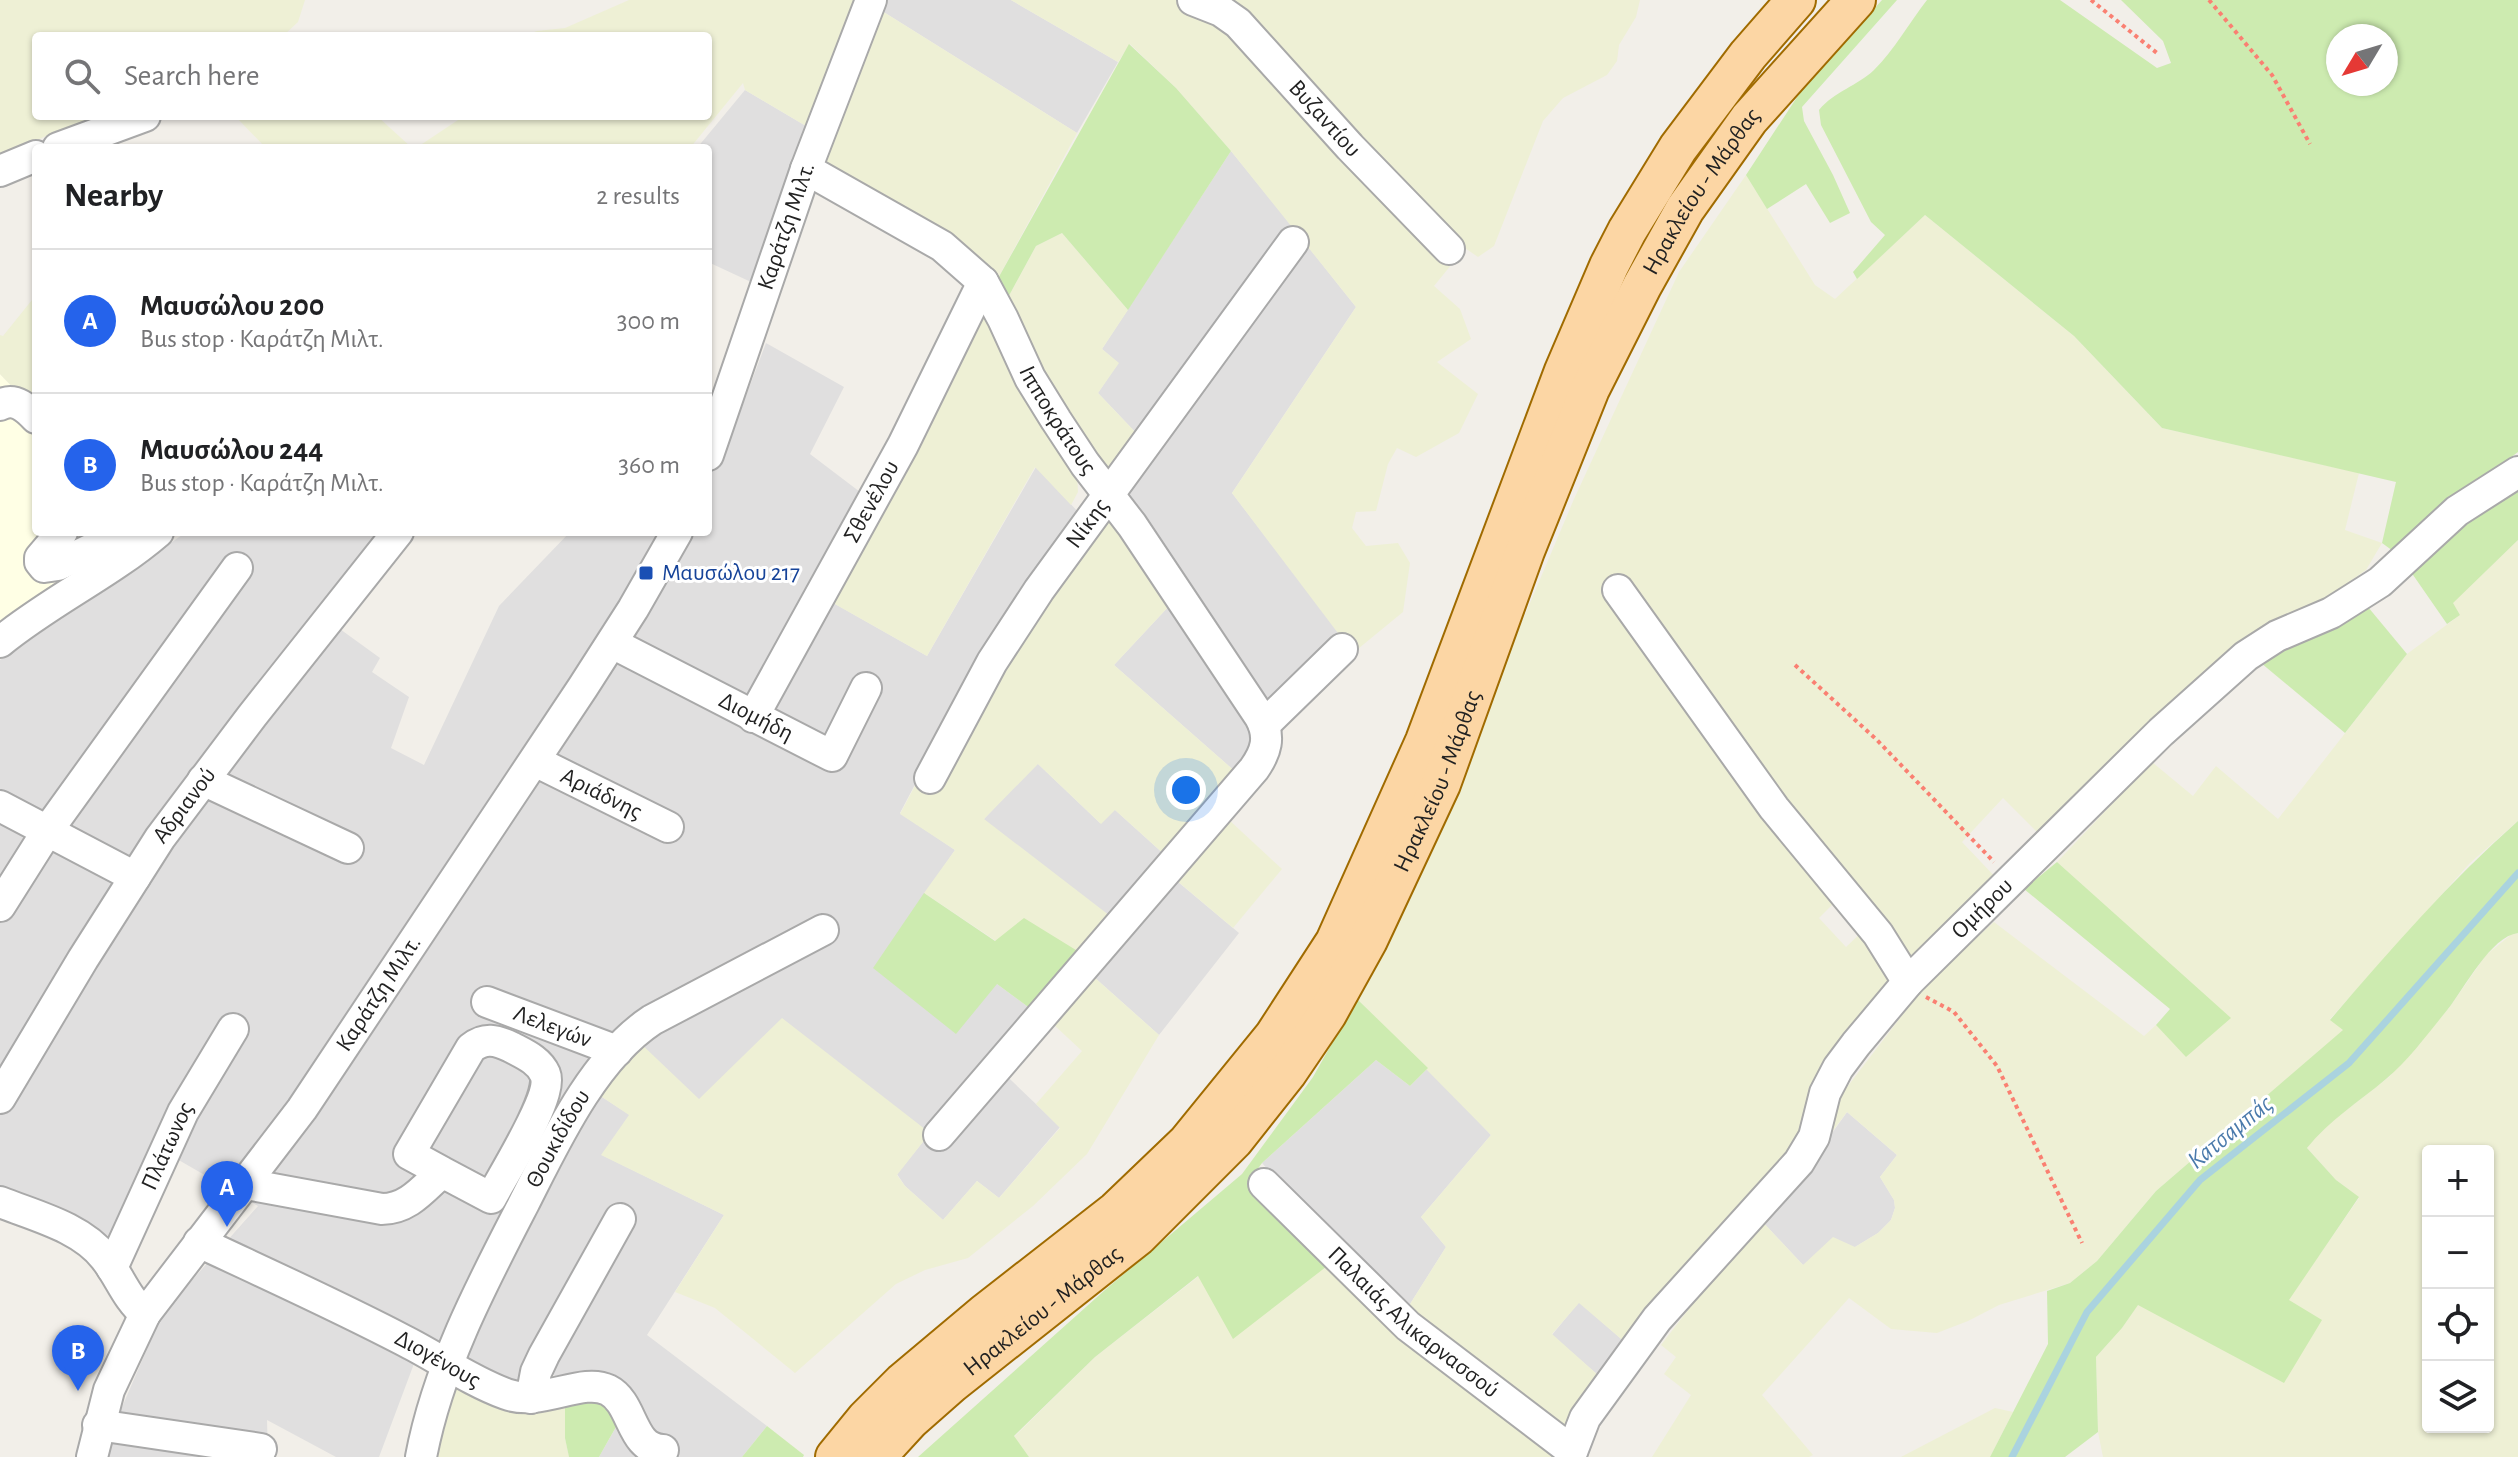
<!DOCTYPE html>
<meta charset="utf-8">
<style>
body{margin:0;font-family:"Alegreya Sans",sans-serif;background:#f6f6f6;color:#202124}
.controls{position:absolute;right:24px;bottom:24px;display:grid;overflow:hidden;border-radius:8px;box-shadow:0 2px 6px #0004}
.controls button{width:72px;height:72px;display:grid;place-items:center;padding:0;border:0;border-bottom:2px solid #e0e0e0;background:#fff;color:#202124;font:40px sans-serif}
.compass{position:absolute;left:2326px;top:24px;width:72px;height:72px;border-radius:50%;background:#fff;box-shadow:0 2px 6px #0004;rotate:232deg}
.you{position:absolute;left:1186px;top:790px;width:28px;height:28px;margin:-20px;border:6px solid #fff;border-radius:50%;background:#1a73e8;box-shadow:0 0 0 12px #1a73e833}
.badge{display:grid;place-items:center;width:52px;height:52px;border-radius:50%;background:#2563eb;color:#fff;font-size:26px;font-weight:700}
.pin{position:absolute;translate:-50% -66px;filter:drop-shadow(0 2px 4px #0008)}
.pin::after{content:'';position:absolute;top:42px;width:28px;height:24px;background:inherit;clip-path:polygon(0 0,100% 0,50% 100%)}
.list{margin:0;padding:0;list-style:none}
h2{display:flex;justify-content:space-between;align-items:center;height:104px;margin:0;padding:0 32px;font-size:34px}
h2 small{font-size:26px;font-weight:400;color:#757577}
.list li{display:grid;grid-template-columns:52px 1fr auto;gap:24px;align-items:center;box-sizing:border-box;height:144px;padding:0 32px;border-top:2px solid #e0e0e0}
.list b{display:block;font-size:30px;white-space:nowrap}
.list p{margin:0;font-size:26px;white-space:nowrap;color:#757577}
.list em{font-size:26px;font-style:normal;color:#757577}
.icon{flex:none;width:44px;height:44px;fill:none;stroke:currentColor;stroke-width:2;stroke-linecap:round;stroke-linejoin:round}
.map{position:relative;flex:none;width:2518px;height:1457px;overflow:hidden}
.search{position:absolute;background:#fff;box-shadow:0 2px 6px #0004;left:32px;top:32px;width:680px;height:88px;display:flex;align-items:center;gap:20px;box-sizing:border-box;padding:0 28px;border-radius:8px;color:#757577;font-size:30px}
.panel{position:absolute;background:#fff;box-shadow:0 2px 6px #0004;left:32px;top:144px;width:680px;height:392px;border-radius:8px}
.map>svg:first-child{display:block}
.residential{fill:#e0dfdf}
.education{fill:#ffffe5}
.farmland{fill:#eef0d5;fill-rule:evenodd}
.grass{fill:#cdebb0;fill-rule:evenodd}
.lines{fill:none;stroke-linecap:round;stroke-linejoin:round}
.stream{stroke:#aad3df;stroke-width:7}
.minor-casing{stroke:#a9a9a9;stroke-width:34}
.major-casing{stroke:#a06b00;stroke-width:42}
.path{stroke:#fa8072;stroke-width:4;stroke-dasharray:4 4;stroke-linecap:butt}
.minor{stroke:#fff;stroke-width:30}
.major{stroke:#fcd6a4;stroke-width:38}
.transit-dot{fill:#1a4fb4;stroke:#fff;stroke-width:3}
.labels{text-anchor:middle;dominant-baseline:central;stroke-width:6;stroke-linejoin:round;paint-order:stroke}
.street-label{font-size:24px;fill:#222;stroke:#fff}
.transit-label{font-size:24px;fill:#164399;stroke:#fff;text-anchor:start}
.water-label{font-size:26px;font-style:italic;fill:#4a7aab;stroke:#fff}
</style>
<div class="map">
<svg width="2518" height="1457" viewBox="0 0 2518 1457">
<rect width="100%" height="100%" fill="#f2efe9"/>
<!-- residential -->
<g class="residential">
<path d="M886 0H1011L1118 62 1077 133 882 11Z"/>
<path d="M745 90 806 126 751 282 708 262V148H697Z"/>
<path d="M1231 151 1292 226 1139 436 1098 393 1118 363 1102 349Z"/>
<path d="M1306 244 1356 307 1232 493 1341 635 1266 708 1124 496Z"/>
<path d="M766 343 844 387 810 454 864 495 814 592 927 656 1036 467 1080 514 964 691 900 813 955 850 874 968 997 984 1035 1012 992 1062 1060 1127 999 1198 977 1181 943 1220 905 1186 897 1174 930 1133 698 1099 598 1049 574 1079 630 1115 602 1155 724 1215 647 1335 767 1426 742 1457H599L632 1399 564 1382 533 1361 516 1394 421 1345 379 1457H336L267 1420 268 1457H106L110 1435 162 1314 258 1206 151 1144 109 1236 0 1191V660L45 626 129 573 186 532H390L322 616 380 658 372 672 409 697 391 748 424 765 499 606 570 532H708V448L724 454Z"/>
<path d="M1170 605 1256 738 1238 774 1114 665Z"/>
<path d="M1037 763 1100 823 1114 809 1166 856 1159 866 1239 933 1159 1035 1094 977 983 820Z"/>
<path d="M1376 1060 1410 1086 1428 1068 1491 1135 1421 1217 1446 1247 1405 1312 1305 1211 1262 1163Z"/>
<path d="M1847 1112 1897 1155 1880 1177 1894 1200 1895 1208 1891 1220 1878 1233 1855 1247 1803 1265 1759 1218 1803 1174Z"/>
<path d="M1579 1302 1627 1344 1599 1376 1552 1335Z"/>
</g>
<!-- education -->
<path class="education" d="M0 374 36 411V532H85L55 557 67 574 0 623Z"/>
<!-- farmland -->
<g class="farmland">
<path d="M0 0H305L298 22 283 36H36V116H101L58 131 0 156Z"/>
<path d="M629 0H856L806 126 745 90 743 83 690 148H416L464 116H708V36H522L537 31 565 28Z"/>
<path d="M1011 0H1640L1636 17 1619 45 1617 61 1607 75 1563 98 1543 121 1494 246 1478 257 1465 248 1434 286 1460 309 1471 339 1437 362 1478 394 1459 433 1416 457 1397 448 1388 464 1376 511 1356 512 1352 528 1366 546 1398 543 1410 563 1403 612 1353 653 1232 493 1356 307 1231 151 1176 88 1130 44 1118 62Z"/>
<path d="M882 11 1077 133 996 282 821 168Z"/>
<path d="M235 116H377L412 148H266Z"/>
<path d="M1746 175 1815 285 1835 299 1925 215 2074 336 2162 428 2359 473 2345 530 2382 543 2366 570 2316 605 2045 840 2003 798 1962 842 2000 882 1909 971 1839 898 1819 918 1846 947 1865 929 1897 980 1796 1152 1627 1344 1579 1303 1552 1334 1599 1376 1563 1432 1405 1312 1446 1247 1421 1217 1491 1135 1357 999 1394 925 1574 499 1679 272Z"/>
<path d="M1062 233 1128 310 1102 349 1119 363 1098 393 1139 436 1107 477 1087 450 1005 303 1036 246Z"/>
<path d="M36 295V411L0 374V335L3 336Z"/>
<path d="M984 300 1077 474 1078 492 1071 505 1035 467 927 656 833 603Z"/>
<path d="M1107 513 1170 605 1114 665 1238 774 1166 856 1115 810 1101 824 1038 764 984 819 1114 919 1084 955 996 941 924 893 955 850 900 814 918 780 972 715Z"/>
<path d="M2518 540V821L2470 863 2330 1019 2344 1030 2156 1191 2097 1261 2070 1283 1999 1305 1968 1321 1937 1333 1891 1329 1849 1298 1762 1395 1813 1455 1809 1457H1652L1691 1395 1664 1374 1676 1357 1661 1345 1759 1218 1803 1265 1833 1237 1855 1247 1878 1233 1891 1220 1895 1208 1894 1200 1880 1177 1897 1155 1847 1112 1832 1132 1829 1120 1831 1108 1930 979 1994 922 2144 1036 2156 1025 2187 1057 2196 989 2057 862 2152 762 2193 796 2216 766 2278 819 2407 654 2460 615 2452 603Z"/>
<path d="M1228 819 1282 869 1233 928 1176 880Z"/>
<path d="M2518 933V1457H2103L2098 1432 2096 1357 2122 1328 2138 1304 2283 1382 2288 1300 2359 1198 2336 1180 2307 1148 2322 1129 2389 1077 2449 1008 2486 955 2512 934ZM2428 1151H2488V1427H2428Z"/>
<path d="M1094 977 1159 1035 1087 1154 1033 1206 968 1258 925 1270 896 1284 795 1373 715 1308 675 1292 724 1215 601 1155 629 1115 596 1093 637 1040 699 1099 782 1018 930 1133 897 1175 905 1186 943 1220 977 1181 999 1198 1060 1128 1036 1104 1082 1051 1053 1024Z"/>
<path d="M1331 1263 1556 1457H1029L1014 1437 1095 1357 1199 1276Z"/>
<path d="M451 1375 565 1398V1438L569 1457H428Z"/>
<path d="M1995 1408 2013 1412 1990 1457H1901Z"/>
</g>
<!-- grass -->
<g class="grass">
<path d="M1882 0H1897L1802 107 1804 121 1833 175 1850 213 1830 223 1806 184 1767 209 1746 175 1803 88Z"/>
<path d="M1927 0H2060L2157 68 2171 63 2163 41 2121 0H2518V452L2435 514 2393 551 2382 543 2396 482 2162 428 2074 336 1925 215 1857 279 1853 272 1885 235 1871 222 1821 125 1819 110C1835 91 1857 86 1874 70 1895 49 1909 23 1927 0ZM2338 36H2386V84H2338Z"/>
<path d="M1129 44 1176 88 1231 151 1128 310 1062 233 1036 246 1005 303 996 282Z"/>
<path d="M2518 487V540L2453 603 2460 615 2447 624 2411 572 2487 504Z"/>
<path d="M2368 607 2407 654 2345 733 2261 663 2312 632Z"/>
<path d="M2518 821V933C2491 936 2464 989 2448 1009 2429 1032 2409 1060 2386 1079 2359 1102 2329 1120 2307 1148L2336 1180 2359 1197 2289 1300 2322 1320 2284 1383 2138 1305 2122 1328 2096 1357 2098 1432 2065 1457H1990L2048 1344 2047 1291 2070 1283 2097 1261 2156 1191 2343 1030 2330 1020C2390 950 2449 882 2518 821Z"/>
<path d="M2057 862 2231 1018 2186 1057 2156 1025 2170 1009 2024 889Z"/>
<path d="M924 893 995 941 1024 918 1084 955 1035 1012 997 984 956 1034 873 968Z"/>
<path d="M1357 999 1428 1068 1410 1086 1376 1060 1262 1163 1249 1181 1331 1263 1233 1339 1198 1276 1095 1357 1014 1436 1029 1457H918L1105 1290 1242 1174 1313 1077Z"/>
<path d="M601 1395 621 1418 599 1457H569L565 1438V1398Z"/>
<path d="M767 1426 804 1455 803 1457H742Z"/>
</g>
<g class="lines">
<!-- stream -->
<path class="stream" d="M2012 1457 2087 1312 2200 1180 2349 1063 2518 873"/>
<defs>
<g id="minor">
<path id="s1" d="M1193 0 1221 11 1238 23 1350 147 1449 249"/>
<path d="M58 148 145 116"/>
<path id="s2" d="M806 169 942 246 983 282 1003 319 1030 378 1056 420 1085 464 1132 525 1260 717C1271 737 1266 752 1254 769L939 1135"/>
<path d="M0 171 36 156"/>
<path d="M0 405C14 397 26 407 36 418"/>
<path id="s3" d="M708 455 806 169 871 0"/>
<path d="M62 532 40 558V562L44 567 58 565 127 532"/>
<path d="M1618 590 1774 808 1878 934 1908 982"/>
<path d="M0 642C50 601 109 574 158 532"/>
<path id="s4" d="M612 643 832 756 866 688"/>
<path id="s5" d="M753 717 903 445 983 282"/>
<path d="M1264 725 1342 649"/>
<path id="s6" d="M535 761 668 827"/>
<path id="s7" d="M930 778 992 662 1039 590 1293 242"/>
<path d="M203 780 348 848"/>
<path d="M0 806 135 877"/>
<path d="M0 906 48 830 237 568"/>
<path id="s8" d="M487 1002 617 1051"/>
<path id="s9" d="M0 1098 83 959 160 838 252 716 398 532"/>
<path d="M246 1184 382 1209C408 1209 423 1189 442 1172L409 1154 471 1048C485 1037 496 1040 511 1047 524 1054 539 1060 545 1074 554 1095 503 1175 491 1198L442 1172"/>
<path id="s10" d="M1264 1184 1408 1326 1572 1451"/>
<path d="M0 1202C35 1216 81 1227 105 1258 120 1277 126 1298 145 1314"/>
<path id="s11" d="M199 1242C267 1274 336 1305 403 1340 437 1357 470 1381 506 1394 540 1407 582 1377 608 1390 634 1403 630 1449 663 1450"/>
<path id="s12" d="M112 1268 183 1112 233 1029"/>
<path d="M531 1398 536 1372 544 1355 620 1219"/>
<path d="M98 1425 261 1449"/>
<path id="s13" d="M92 1457 109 1390 145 1314 302 1109 583 687 633 609 677 532"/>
<path id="s14" d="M421 1457C438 1367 482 1284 524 1203 555 1142 593 1059 652 1020L823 930"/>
<path id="s15" d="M1570 1457 1585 1418 1657 1319 1799 1162 1814 1137 1825 1093 1838 1068 1856 1044 1908 982 2161 732 2246 656 2277 636 2331 613 2380 582 2457 511 2518 472"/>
</g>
<g id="major">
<path d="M835 1457 866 1419 903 1382 984 1314 1116 1211 1187 1143 1274 1036 1335 942 1425 741 1564 371 1609 266 1627 231 1678 148 1748 55 1796 0"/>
<path id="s16" d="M876 1457 910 1420 952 1383 1138 1236 1234 1140 1287 1073 1327 1014 1368 940 1441 784 1525 551 1590 389 1642 286 1685 209 1749 119 1856 0"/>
</g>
</defs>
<!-- minor casing -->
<use href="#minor" class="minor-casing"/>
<!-- major casing -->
<use href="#major" class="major-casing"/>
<!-- path -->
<g class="path">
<path d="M2091 0 2157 53"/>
<path d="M2209 0 2272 75 2310 144"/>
<path d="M1795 665 1877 740 1994 862"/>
<path d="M1926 997 1954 1012 1997 1066 2082 1243"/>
</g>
<!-- minor -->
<use href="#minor" class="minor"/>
<!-- major -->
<use href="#major" class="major"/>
</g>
<!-- markers -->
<rect class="transit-dot" x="638" y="565" width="16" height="16" rx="4"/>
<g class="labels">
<!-- street labels -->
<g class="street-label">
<text stroke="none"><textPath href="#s1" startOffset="180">Βυζαντίου</textPath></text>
<text stroke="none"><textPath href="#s16" startOffset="1542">Ηρακλείου - Μάρθας</textPath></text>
<text stroke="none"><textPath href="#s3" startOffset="242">Καράτζη Μιλτ.</textPath></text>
<text stroke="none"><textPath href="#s2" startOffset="368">Ιπποκράτους</textPath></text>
<text stroke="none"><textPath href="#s5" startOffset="246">Σθενέλου</textPath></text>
<text stroke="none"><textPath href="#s7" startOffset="300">Νίκης</textPath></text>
<text stroke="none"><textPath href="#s4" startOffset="162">Διομήδη</textPath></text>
<text stroke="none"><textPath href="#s16" startOffset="894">Ηρακλείου - Μάρθας</textPath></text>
<text stroke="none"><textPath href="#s6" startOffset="74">Αριάδνης</textPath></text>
<text stroke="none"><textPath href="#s9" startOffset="346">Αδριανού</textPath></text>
<text stroke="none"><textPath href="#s15" startOffset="694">Ομήρου</textPath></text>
<text stroke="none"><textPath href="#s13" startOffset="550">Καράτζη Μιλτ.</textPath></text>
<text stroke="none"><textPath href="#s8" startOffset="70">Λελεγών</textPath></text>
<text stroke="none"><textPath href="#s14" startOffset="348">Θουκιδίδου</textPath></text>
<text stroke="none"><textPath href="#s12" startOffset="134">Πλάτωνος</textPath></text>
<text stroke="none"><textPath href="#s16" startOffset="222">Ηρακλείου - Μάρθας</textPath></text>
<text stroke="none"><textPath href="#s10" startOffset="204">Παλαιάς Αλικαρνασσού</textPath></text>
<text stroke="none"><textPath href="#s11" startOffset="266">Διογένους</textPath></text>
</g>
<!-- transit labels -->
<g class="transit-label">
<text x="662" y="573">Μαυσώλου 217</text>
</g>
<!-- water labels -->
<g class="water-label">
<text transform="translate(2230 1132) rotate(-39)">Κατσαμπάς</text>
</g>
</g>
</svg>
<div class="controls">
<button>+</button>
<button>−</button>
<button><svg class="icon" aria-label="locate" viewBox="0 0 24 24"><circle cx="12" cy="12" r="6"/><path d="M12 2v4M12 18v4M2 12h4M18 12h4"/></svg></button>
<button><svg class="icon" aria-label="layers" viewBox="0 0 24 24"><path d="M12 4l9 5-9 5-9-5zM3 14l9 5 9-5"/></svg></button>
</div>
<svg class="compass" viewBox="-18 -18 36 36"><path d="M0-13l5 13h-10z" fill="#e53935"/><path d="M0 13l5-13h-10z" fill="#757577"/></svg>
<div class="you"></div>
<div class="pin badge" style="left:227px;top:1227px">A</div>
<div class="pin badge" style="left:78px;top:1391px">B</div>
<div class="search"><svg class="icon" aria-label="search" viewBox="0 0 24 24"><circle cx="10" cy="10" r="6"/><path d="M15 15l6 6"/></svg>Search here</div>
<section class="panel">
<h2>Nearby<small>2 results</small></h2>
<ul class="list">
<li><span class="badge">A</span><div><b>Μαυσώλου 200</b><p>Bus stop · Καράτζη Μιλτ.</p></div><em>300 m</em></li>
<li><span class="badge">B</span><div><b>Μαυσώλου 244</b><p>Bus stop · Καράτζη Μιλτ.</p></div><em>360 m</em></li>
</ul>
</section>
</div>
